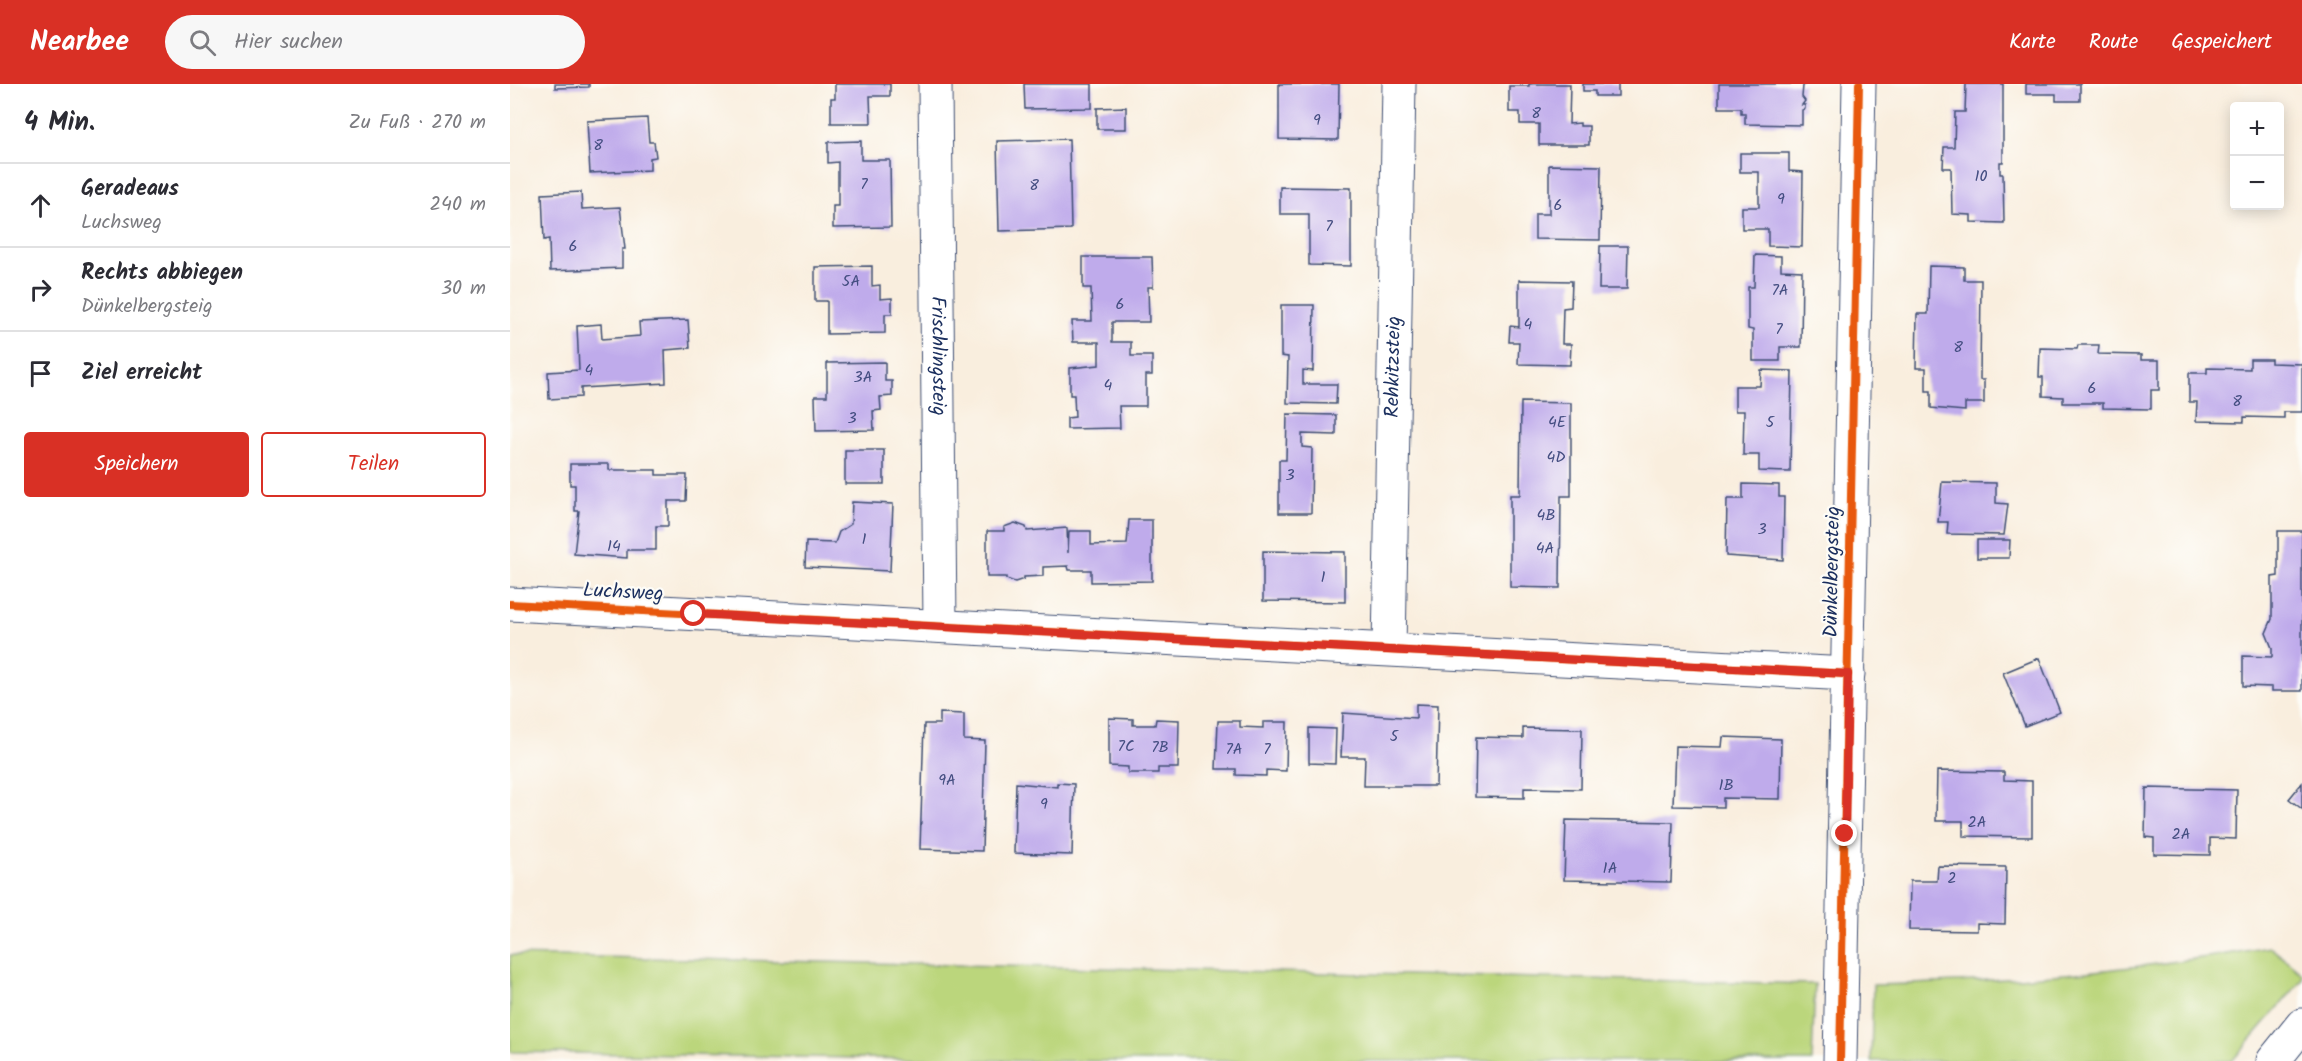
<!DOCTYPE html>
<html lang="de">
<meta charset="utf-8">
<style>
body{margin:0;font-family:Kalam,sans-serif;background:#f7f7f7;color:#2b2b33}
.controls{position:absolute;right:18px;top:18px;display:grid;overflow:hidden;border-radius:6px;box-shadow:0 3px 15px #0003}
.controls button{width:54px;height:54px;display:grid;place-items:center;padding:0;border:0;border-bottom:2px solid #e1e1e2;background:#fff;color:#2b2b33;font:30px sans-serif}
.stop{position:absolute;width:18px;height:18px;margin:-14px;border:4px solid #d93025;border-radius:50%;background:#fff}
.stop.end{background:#d93025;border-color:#fff;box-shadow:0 2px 6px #0008}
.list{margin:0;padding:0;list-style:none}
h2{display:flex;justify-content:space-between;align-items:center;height:78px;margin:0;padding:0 24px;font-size:26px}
h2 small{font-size:20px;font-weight:400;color:#7c7c81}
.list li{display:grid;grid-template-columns:39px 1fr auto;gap:18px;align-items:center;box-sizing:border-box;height:84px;padding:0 24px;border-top:2px solid #e1e1e2}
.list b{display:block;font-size:22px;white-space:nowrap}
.list p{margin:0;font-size:20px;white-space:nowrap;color:#7c7c81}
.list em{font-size:20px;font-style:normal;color:#7c7c81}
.actions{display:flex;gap:12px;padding:18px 24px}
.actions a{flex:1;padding:14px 0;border:2px solid #d93025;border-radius:6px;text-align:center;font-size:21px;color:#d93025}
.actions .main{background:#d93025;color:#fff}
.icon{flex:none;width:33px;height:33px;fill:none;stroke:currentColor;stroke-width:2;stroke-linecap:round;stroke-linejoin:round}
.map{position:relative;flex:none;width:1792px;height:977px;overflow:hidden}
header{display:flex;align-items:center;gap:36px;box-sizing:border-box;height:84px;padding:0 30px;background:#d93025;color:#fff}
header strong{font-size:28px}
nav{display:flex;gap:33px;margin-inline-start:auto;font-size:21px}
.search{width:420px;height:54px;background:#f7f7f7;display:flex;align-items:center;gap:15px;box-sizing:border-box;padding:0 21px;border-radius:33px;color:#7c7c81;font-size:22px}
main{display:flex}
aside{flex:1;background:#fff}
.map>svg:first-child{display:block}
.green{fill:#bbd67b;stroke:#6b826c;stroke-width:1.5}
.building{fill:#bfabeb}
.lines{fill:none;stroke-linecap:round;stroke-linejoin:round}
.minor-casing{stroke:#3c4c71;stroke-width:35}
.minor{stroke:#fff;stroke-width:33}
.cycleway-casing{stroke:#fdfcf7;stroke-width:11}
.cycleway{stroke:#e8590c;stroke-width:8}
.route{stroke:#d93025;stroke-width:8}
.labels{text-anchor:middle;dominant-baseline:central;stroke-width:4.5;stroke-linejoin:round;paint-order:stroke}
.number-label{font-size:16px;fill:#444e81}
.street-label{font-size:20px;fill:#1b2f5e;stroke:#fdfcf7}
</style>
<header>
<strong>Nearbee</strong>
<div class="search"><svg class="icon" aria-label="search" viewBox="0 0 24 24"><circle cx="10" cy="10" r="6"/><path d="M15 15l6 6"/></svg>Hier suchen</div>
<nav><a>Karte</a><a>Route</a><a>Gespeichert</a></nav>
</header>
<main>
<aside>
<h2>4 Min.<small>Zu Fuß · 270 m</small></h2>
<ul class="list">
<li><svg class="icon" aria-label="ahead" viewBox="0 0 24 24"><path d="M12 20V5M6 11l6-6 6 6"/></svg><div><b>Geradeaus</b><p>Luchsweg</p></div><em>240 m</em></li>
<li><svg class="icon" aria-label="right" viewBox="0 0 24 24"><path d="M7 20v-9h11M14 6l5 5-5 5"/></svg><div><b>Rechts abbiegen</b><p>Dünkelbergsteig</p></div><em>30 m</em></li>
<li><svg class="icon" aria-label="arrive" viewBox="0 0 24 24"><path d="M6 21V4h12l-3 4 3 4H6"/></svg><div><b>Ziel erreicht</b></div></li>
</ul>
<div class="actions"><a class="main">Speichern</a><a>Teilen</a></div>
</aside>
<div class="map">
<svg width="1792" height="977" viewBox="0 0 1792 977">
<rect width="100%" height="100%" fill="#fdfcf7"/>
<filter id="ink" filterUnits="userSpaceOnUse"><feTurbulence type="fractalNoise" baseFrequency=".0167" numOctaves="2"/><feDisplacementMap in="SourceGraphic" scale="12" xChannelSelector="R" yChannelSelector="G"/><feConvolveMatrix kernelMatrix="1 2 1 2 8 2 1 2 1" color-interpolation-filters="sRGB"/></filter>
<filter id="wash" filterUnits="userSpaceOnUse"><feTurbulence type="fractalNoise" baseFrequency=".008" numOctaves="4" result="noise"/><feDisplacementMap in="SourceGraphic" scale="24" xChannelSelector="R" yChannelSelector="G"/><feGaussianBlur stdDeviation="1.35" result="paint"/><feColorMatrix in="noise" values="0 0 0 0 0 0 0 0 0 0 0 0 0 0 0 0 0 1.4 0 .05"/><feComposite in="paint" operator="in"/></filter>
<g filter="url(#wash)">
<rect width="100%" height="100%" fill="#f9eede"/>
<!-- green -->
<g class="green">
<path d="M1760 863 1792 889V896L1722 977H1361L1363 901C1497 898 1628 886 1760 863Z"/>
<path d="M0 871 1305 900 1302 977H525L0 968Z"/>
</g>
<g id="blocks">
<!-- building -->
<g class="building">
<path d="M45 0H79V3L45 4Z"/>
<path d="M325 0H380V12H360L361 39H321V14H325Z"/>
<path d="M514 0H582V24L515 25Z"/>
<path d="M769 0H829L828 56 769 55Z"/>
<path d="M1019 0H1060L1059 40 1070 39V42H1079V61H1029V40H1010V28H999V2H1019Z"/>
<path d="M1073 0H1108V12H1085V7H1073Z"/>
<path d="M1209 0H1295L1293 2 1292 13 1295 17 1292 21H1295V25L1292 26V41L1235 40V29H1231V24H1209Z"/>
<path d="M1456 0H1493V78H1490V90H1493L1494 139 1461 138V131L1442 130 1441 84H1433L1434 63H1444L1445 28H1455Z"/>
<path d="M1516 0H1570V17H1546V10H1516Z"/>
<path d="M616 23V45H587V24Z"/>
<path d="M137 34 139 58H144L146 73 140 74V86L80 89 77 37Z"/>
<path d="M559 55 561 145 489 147 487 57Z"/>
<path d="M351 57V76H380L381 143 323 144V122H328V78L318 79V58Z"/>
<path d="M1230 69H1279V87L1293 88 1292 163 1258 162V145H1232V123H1249V88H1230Z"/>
<path d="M1039 81 1091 82 1090 156 1025 155V130H1039Z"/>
<path d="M770 103 841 104V182L799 181V130H770Z"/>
<path d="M71 108 72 125 110 123 115 165H112V184L40 187 39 155 34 156 32 110Z"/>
<path d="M1090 162H1118L1117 205H1089Z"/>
<path d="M1245 171 1271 172V186L1292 187 1291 263H1270V277H1243V246L1238 245V203H1244Z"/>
<path d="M573 173H642L643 203H638L639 238H602V258H621V272H642V291H636V322H609L610 344 557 345V334L565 333 564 311H560V284L589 281V258H563L562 237H582L581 204H573Z"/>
<path d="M362 182V202L370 201V215L382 214V230H375V249L317 250V217H305V183Z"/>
<path d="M1419 182 1454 183V196H1471L1470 296H1474V319H1455V327L1421 324V307H1416V284H1406L1407 230H1418Z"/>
<path d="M1009 196 1062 197 1061 223 1053 224 1052 260H1061L1060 281 1008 280 1009 258H999L1000 242 1009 243Z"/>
<path d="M771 221H804L803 287 793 286V300H827L826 320 777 319 778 273 771 272Z"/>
<path d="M178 236 180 264 155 266 156 299 71 304V313L39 315 38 288 69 286 67 242 91 240 92 255 130 252 129 238Z"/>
<path d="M1568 261H1589L1588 270 1631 271V276H1649V306H1641V325L1593 324V319H1553V313L1533 312V293H1529L1530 264 1567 265Z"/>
<path d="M1740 275H1761V279L1792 280V328H1774V334L1734 333V338L1686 337 1687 318H1679V289H1697V284L1740 285Z"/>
<path d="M375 278V297H382V312L370 313 371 326 363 327 364 346 306 347 305 312H317V279Z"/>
<path d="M1251 286 1282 287 1280 388 1249 387V371H1233L1234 327H1225V302H1250Z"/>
<path d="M1011 318 1061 319V412H1051L1050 504 1000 503V411H1010Z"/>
<path d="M777 330 826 331V351L792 350V363L802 364 801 429H769V376H776Z"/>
<rect x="335" y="366" width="39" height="34"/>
<path d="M60 380H99V386H146V391H177L176 417H158V442H146V466H117V474L64 470 69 427H65V401H60Z"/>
<path d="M1432 398 1486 399V419L1498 420 1494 451 1437 450 1438 438H1428Z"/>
<path d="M1233 400 1269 401V413H1274L1273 476 1216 472 1217 415H1233Z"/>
<path d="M342 418 383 420 380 487 295 483 296 458 325 459 329 448 341 440Z"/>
<path d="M619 436H642V497L581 498V486H559L558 482 533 483V492L514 493V495L505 498 496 495V493H477V447H494V443L505 439 516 443 517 447 557 444 558 469 559 447H581V461L617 460Z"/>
<path d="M1768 447H1792V607H1762V603L1733 602V572L1762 573V564L1756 549 1762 535V493L1768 492Z"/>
<path d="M1467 456H1500L1499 474H1467Z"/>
<path d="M753 467 835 468V518L753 517Z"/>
<path d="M1529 574 1550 628 1515 642 1493 589Z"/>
<path d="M906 620 928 621 926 702H854L855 673H831L833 629 906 634Z"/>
<path d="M430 629 454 630V656L475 657 472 767 410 765 414 640H430Z"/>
<path d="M599 634 623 635V641H645L646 635 669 636 668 684H648V689H618V683L599 682Z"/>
<path d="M708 637H730V643L753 644V638H777L776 687 756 686V692L726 691V685H706Z"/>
<path d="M799 644 826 645 825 680 799 679Z"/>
<path d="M1013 644 1072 645 1071 705 1014 704V714L965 713 966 653 1013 654Z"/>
<path d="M1213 653 1271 655 1270 715 1213 714V723L1163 722 1165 662 1212 663Z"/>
<path d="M1427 687 1494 688V696L1522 697V753L1453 752V737H1426Z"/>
<path d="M506 699 547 703V699L564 700 562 771 504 769Z"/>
<path d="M1792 699V725L1779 715Z"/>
<path d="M1636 704 1727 706 1726 755 1700 754V771L1644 770V754L1635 753Z"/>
<path d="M1056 736 1163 738 1161 798 1054 796Z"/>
<path d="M1428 782 1496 783 1495 840 1467 839V847L1399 846 1400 797H1427Z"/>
</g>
</g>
</g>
<g filter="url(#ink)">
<use href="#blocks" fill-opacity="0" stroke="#3c4c71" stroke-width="1.5"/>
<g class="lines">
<defs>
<g id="minor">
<path id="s1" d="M425 0 430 542"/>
<path d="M0 520 1338 590"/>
<path id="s2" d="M879 565 889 0"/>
<path d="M1330 977 1349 0"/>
<path d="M1763 977 1792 941"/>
</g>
</defs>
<!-- minor casing -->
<use href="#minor" class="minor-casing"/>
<!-- minor -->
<use href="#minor" class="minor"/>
<defs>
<g id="cycleway">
<path d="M0 520 1338 590"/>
<path d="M1330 977 1349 0"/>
</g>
</defs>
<!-- cycleway casing -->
<use href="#cycleway" class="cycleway-casing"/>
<!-- cycleway -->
<use href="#cycleway" class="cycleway"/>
</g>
</g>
<g class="lines" filter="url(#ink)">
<!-- route -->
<path class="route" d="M184 530 1338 590 1335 750"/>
</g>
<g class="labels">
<!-- number labels -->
<g class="number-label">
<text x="1026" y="29">8</text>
<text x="807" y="36">9</text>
<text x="88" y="61">8</text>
<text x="1471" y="92">10</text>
<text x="354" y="100">7</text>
<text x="524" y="101">8</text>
<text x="1271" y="115">9</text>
<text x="1048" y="121">6</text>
<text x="819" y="142">7</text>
<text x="63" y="162">6</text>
<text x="341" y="197">5A</text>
<text x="1270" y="206">7A</text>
<text x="610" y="220">6</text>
<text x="1018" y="240">4</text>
<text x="1269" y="245">7</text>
<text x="1448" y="263">8</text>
<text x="79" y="286">4</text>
<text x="353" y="293">3A</text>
<text x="598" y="301">4</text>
<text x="1582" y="304">6</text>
<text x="1727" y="317">8</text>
<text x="342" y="334">3</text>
<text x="1047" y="338">4E</text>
<text x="1260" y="338">5</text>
<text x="1046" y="373">4D</text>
<text x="780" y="391">3</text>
<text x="1036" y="431">4B</text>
<text x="1252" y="445">3</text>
<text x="354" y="455">1</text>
<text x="104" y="462">14</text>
<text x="1035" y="464">4A</text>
<text x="813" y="493">1</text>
<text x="884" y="652">5</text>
<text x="616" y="662">7C</text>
<text x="650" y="663">7B</text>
<text x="724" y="665">7A</text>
<text x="757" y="665">7</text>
<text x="437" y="696">9A</text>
<text x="1216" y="701">1B</text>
<text x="534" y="720">9</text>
<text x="1467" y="738">2A</text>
<text x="1671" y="750">2A</text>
<text x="1100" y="784">1A</text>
<text x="1442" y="794">2</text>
</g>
<!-- street labels -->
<g class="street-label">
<text stroke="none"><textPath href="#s1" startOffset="272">Frischlingsteig</textPath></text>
<text stroke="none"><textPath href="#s2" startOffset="282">Rehkitzsteig</textPath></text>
<text transform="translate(1323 488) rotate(-89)">Dünkelbergsteig</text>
<text transform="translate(113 509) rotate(3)">Luchsweg</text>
</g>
</g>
</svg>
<div class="controls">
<button>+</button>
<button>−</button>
</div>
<div class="stop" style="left:184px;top:530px"></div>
<div class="stop end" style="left:1335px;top:750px"></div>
</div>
</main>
